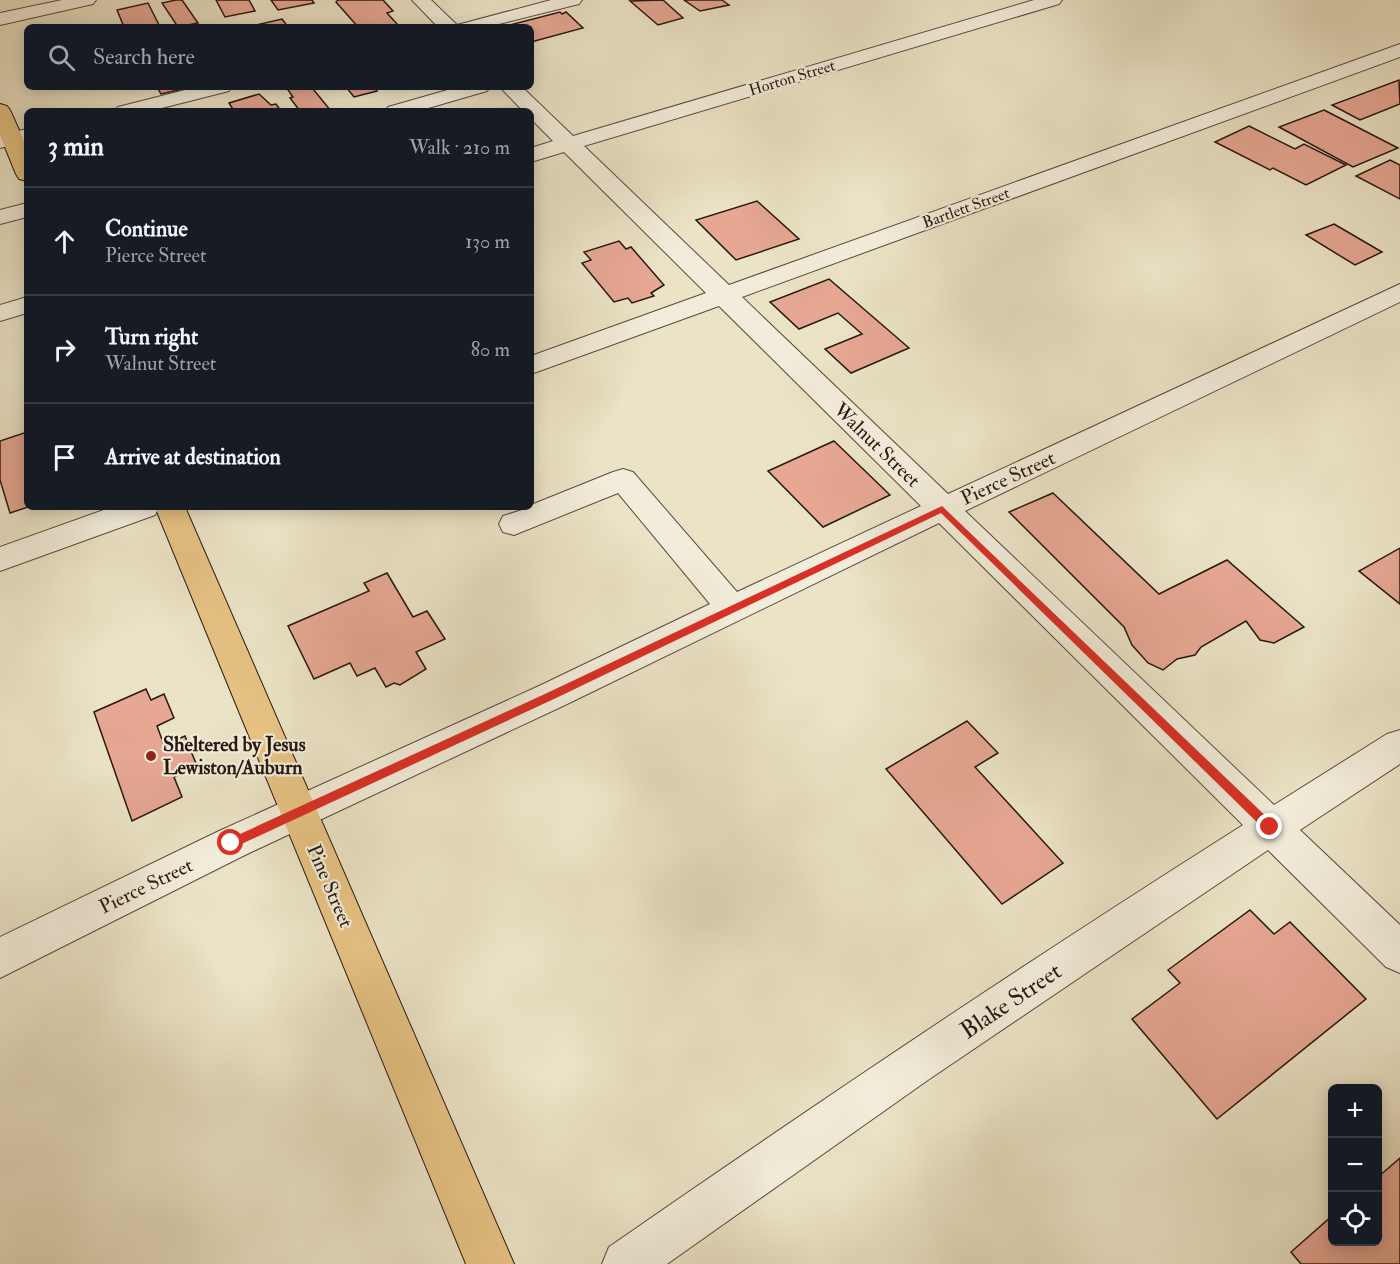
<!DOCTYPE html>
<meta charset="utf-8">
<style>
body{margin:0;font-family:"IM FELL Double Pica",serif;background:#242831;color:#f1f3f6}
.controls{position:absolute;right:18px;bottom:18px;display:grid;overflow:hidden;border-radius:9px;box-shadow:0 3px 15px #0003}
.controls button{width:54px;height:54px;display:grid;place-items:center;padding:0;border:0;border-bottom:2px solid #363941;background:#171b24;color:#f1f3f6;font:30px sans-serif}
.stop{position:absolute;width:18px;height:18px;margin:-14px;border:4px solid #d93025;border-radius:50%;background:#fff}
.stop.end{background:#d93025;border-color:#fff;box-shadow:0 2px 6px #0008}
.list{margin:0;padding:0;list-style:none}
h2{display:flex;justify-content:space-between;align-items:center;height:78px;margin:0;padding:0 24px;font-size:26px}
h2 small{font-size:20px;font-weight:400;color:#9ea1a6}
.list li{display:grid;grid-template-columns:39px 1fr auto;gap:18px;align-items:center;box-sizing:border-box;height:108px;padding:0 24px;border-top:2px solid #363941}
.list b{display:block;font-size:22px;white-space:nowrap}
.list p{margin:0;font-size:20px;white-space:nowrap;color:#9ea1a6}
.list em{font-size:20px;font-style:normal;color:#9ea1a6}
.icon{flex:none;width:33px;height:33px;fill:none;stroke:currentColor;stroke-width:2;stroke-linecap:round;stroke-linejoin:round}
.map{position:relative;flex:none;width:1400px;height:1264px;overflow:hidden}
.search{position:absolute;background:#171b24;box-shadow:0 3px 15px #0003;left:24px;top:24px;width:510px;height:66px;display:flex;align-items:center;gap:15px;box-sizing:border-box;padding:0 21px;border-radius:9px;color:#9ea1a6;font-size:22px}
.panel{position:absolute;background:#171b24;box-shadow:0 3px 15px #0003;left:24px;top:108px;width:510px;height:402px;border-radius:9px}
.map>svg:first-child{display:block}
.building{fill:#e6a793;stroke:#281710;stroke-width:1.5}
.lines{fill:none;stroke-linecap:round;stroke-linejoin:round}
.minor-casing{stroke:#594a3e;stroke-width:2}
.major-casing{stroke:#281710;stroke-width:2}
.minor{fill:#f2edda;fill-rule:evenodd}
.major{fill:#e6c283;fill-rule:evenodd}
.route{fill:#d93025}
.poi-dot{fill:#8f2418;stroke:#f2edda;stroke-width:2}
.labels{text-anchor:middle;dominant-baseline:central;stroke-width:4.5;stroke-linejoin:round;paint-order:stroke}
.far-street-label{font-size:16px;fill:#281710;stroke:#f2edda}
.street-label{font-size:20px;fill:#281710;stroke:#f2edda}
.poi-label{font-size:20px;font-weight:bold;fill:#281710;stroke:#f2edda;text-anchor:start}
.near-street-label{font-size:24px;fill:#281710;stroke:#f2edda}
</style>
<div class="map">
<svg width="1400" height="1264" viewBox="0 0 1400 1264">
<rect width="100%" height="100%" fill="#ebe3c6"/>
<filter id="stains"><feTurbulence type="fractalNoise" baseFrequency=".00333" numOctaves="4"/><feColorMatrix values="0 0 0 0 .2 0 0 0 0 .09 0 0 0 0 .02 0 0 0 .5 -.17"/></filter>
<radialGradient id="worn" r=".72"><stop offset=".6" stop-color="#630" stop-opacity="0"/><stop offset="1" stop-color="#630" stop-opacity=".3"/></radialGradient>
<!-- building -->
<g class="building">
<path d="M176 0H182L198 23 178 27 162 3Z"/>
<path d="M216 0H249L255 11 225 17Z"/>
<path d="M271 0H312L314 3 278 10Z"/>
<path d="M338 0H383L393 11 387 13 398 25 358 27 336 2Z"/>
<path d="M663 0 683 18 658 25 630 1Z"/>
<path d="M684 0H722L729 5 700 11Z"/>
<path d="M148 3 160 27H124L117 10Z"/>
<path d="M560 12 562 14 566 12 583 28 531 42V27H502Z"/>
<path d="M282 19 288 27H247Z"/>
<path d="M1399 80 1400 104 1360 120 1332 105Z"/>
<path d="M157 87H192L161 94Z"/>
<path d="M286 87H321L313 89 331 111H300L290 98 293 97Z"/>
<path d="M346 87H374L377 91 354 97Z"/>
<path d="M259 94 271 105 276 104 281 111H234L229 103Z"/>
<path d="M1324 110 1398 148 1353 167 1279 127Z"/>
<path d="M1249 126 1295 149 1304 144 1346 165 1306 185 1273 168 1270 170 1215 142Z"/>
<path d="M1390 160 1400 165V199L1356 176Z"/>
<path d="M757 201 799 239 736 260 696 220Z"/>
<path d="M1334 224 1382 252 1355 265 1306 235Z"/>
<path d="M619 241 626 249 631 247 664 285 651 293 654 296 632 303 628 298 614 302 582 263 591 260 584 252Z"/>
<path d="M829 279 909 348 851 373 825 349 862 334 838 313 799 329 770 302Z"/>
<path d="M27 432 28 507 10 513 0 480V441Z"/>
<path d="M834 441 890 495 823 527 768 471Z"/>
<path d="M1053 493 1159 594 1227 560 1304 627 1274 643 1260 640 1246 621 1201 647 1195 655 1177 659 1163 670 1148 663 1132 645 1124 627 1009 512Z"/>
<path d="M1400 548V604L1359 571Z"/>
<path d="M387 573 413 617 427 611 445 639 416 652 426 669 400 685 394 683 386 687 375 668 357 676 350 663 314 679 288 626 369 591 364 583Z"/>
<path d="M146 689 151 700 164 694 174 718 157 726 164 745 185 736 197 766 174 777 182 797 132 821 94 712Z"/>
<path d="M967 721 998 753 975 767 1063 863 1002 904 886 769Z"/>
<path d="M1250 910 1274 934 1290 922 1366 999 1217 1119 1132 1019 1180 983 1168 970Z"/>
<path d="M1400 1158V1264H1301L1291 1252 1332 1216V1242H1378V1177Z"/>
</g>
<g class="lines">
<defs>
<g id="minor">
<path d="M62 0H96L93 4 0 25V13Z"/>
<path d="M412 0H431L457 25 551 0H582L579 4 487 27H438Z"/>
<path d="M1034 0H1062L1059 4 584 146 729 285 1400 44V57L742 297 948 494 1400 284V302L965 511 1274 805 1387 734 1400 730V764L1300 830 1400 925V973L1386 967 1268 850 928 1080 667 1264H602L609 1247C818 1102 1028 961 1243 825L939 523 563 706 245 855 0 978V937L219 831 539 686 710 604 618 493 514 535 503 532 499 524 503 516 531 507V505L613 472 623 469 633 472 737 592 921 506 719 306 531 374V356L706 293 564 152 531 162V148L553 141 531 119V111H523L500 87H522L573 136Z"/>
<path d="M197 87H232L229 91 150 111H115L118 107Z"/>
<path d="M458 87H490L487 91 418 111H385L388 107Z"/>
<path d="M27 129V141L0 148V135Z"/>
<path d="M27 203V217L0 224V210Z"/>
<path d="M27 297V313L0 321V305Z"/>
<path d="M112 507H159L155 515 0 571V547Z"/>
</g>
<g id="major">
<path d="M0 104 7 106 10 110 27 148V181L19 179 16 174 0 135Z"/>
<path d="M155 507H185L514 1264H466Z"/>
</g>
</defs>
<!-- minor casing -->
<use href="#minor" class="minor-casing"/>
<!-- major casing -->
<use href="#major" class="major-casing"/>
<!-- minor -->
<use href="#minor" class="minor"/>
<!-- major -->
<use href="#major" class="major"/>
</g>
<!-- route -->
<path class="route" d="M942 506 1274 824V831H1266L941 513 554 699 235 847H227V840L547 693Z"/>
<!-- markers -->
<circle class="poi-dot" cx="151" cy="756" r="6"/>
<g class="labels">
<!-- far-street labels -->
<g class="far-street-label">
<text transform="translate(792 78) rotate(-17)">Horton Street</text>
<text transform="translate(966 208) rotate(-20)">Bartlett Street</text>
</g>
<!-- street labels -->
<g class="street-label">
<text transform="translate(877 445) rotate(44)">Walnut Street</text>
<text transform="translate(1008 478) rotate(-25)">Pierce Street</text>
<text transform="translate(146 886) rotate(-26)">Pierce Street</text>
<text transform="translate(330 886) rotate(67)">Pine Street</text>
</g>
<!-- poi labels -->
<g class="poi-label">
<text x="163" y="744">Sheltered by Jesus<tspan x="163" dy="23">Lewiston/Auburn</tspan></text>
</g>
<!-- near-street labels -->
<g class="near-street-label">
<text transform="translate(1011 1001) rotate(-34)">Blake Street</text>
</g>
</g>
<rect width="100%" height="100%" filter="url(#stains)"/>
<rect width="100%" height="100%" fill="url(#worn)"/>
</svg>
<div class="controls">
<button>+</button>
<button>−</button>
<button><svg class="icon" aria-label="locate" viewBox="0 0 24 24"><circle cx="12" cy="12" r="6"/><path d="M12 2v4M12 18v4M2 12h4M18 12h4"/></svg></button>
</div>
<div class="stop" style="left:231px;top:843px"></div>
<div class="stop end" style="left:1270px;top:827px"></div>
<div class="search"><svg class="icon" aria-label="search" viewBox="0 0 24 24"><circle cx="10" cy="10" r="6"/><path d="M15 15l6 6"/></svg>Search here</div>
<section class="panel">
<h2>3 min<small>Walk · 210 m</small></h2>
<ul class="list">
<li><svg class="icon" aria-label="ahead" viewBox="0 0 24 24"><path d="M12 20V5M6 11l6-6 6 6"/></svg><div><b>Continue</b><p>Pierce Street</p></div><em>130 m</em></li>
<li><svg class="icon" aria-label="right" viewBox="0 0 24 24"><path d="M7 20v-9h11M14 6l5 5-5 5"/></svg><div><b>Turn right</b><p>Walnut Street</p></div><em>80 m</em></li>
<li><svg class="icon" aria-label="arrive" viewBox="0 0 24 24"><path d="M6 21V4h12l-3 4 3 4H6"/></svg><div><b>Arrive at destination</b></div></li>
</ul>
</section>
</div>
